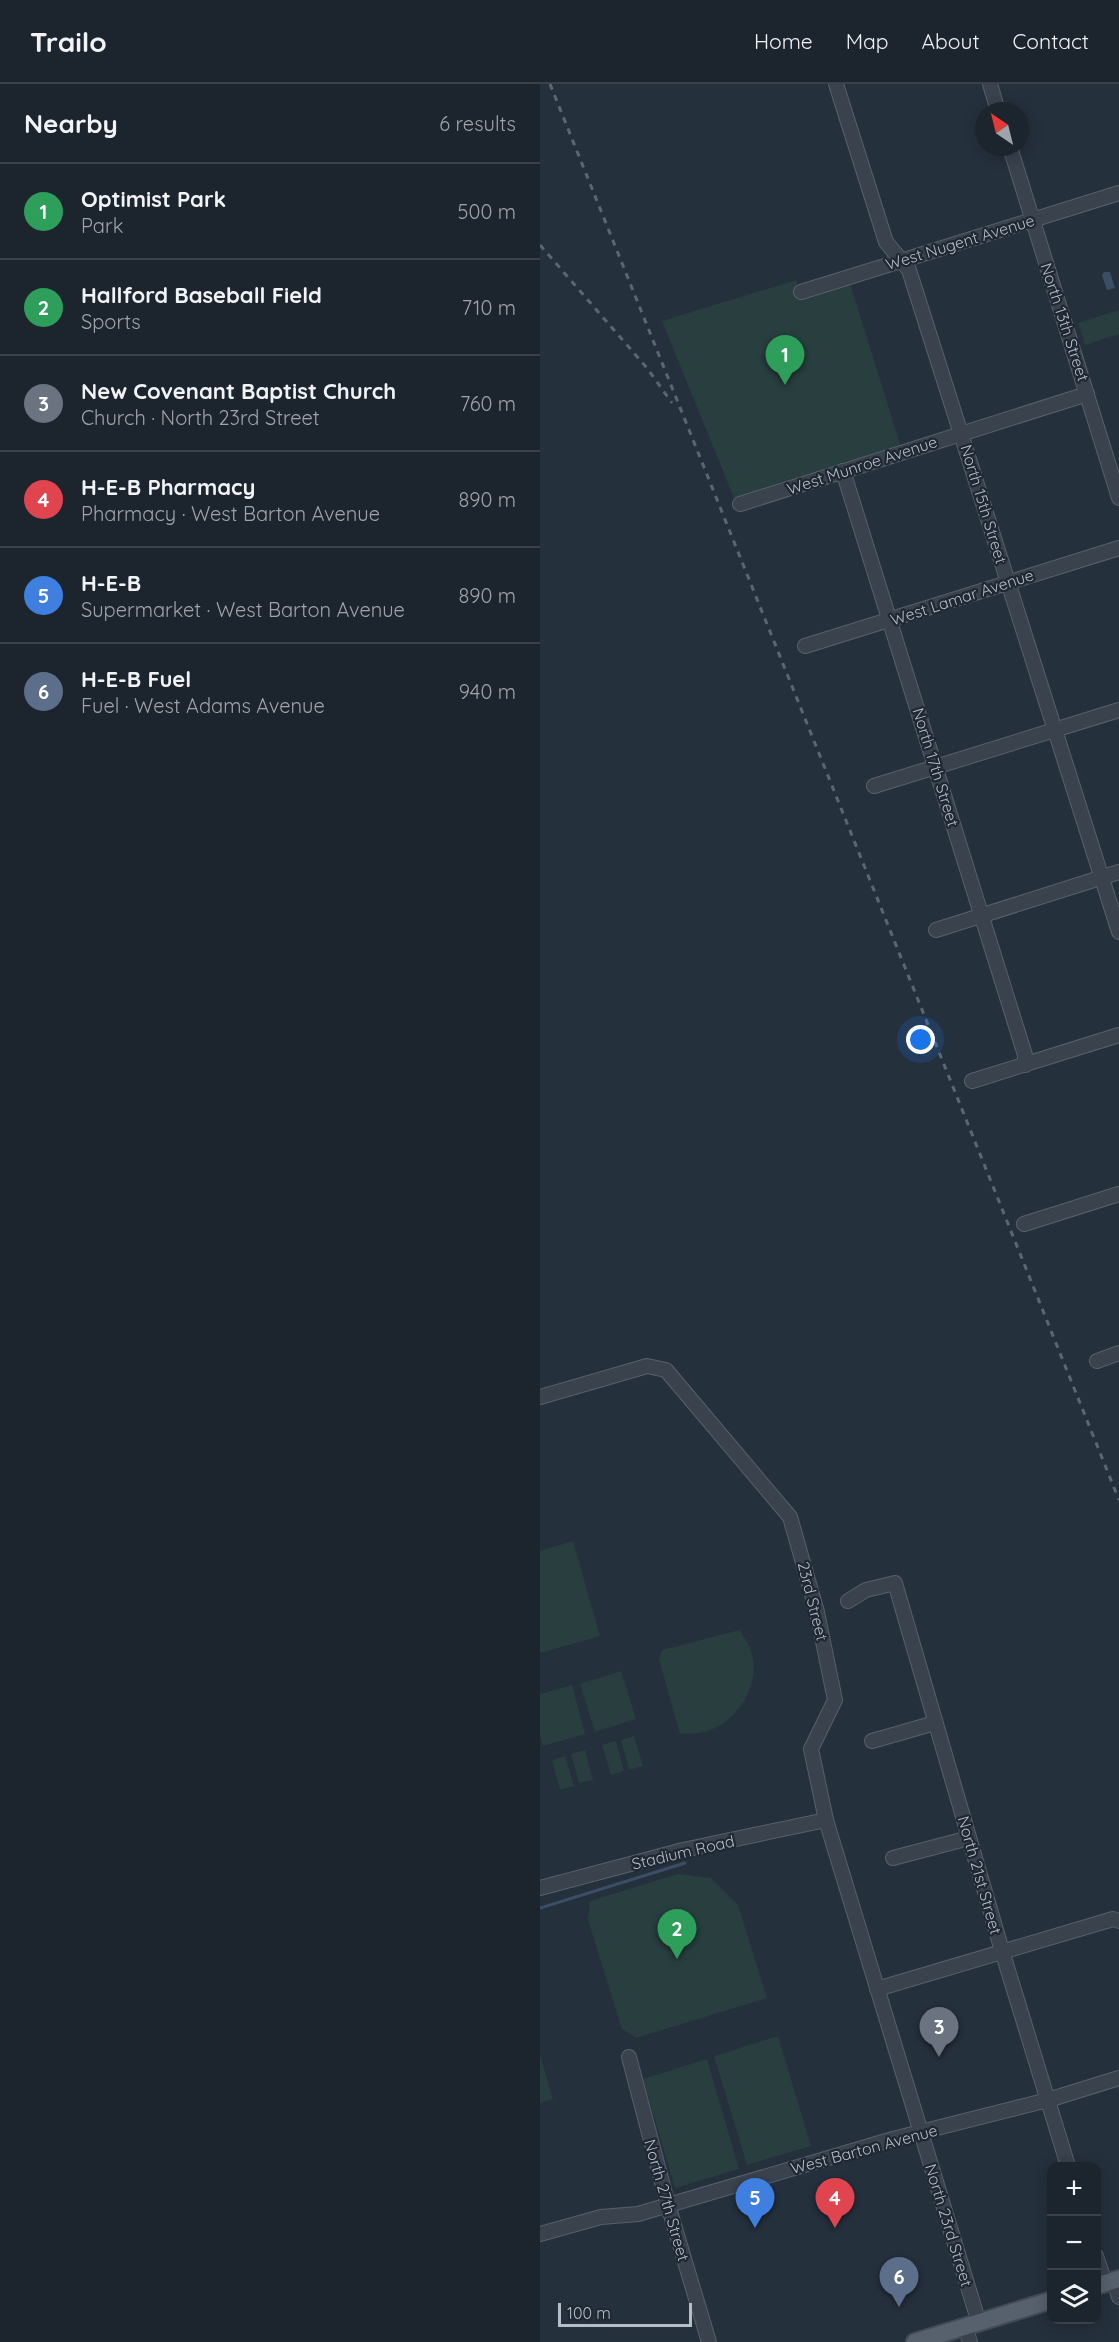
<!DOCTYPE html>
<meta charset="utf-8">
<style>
body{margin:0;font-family:Quicksand,sans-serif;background:#29303a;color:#f1f3f6}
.controls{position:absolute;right:18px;bottom:18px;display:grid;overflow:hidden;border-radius:12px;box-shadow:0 3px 15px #0003}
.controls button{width:54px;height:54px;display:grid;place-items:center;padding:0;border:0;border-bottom:2px solid #3a414a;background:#1c242e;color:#f1f3f6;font:30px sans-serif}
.compass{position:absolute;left:435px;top:18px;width:54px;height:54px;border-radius:50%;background:#1c242e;box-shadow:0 3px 15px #0003;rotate:325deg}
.scale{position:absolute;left:18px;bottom:15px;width:134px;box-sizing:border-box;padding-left:6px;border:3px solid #b4bdc8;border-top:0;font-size:16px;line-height:21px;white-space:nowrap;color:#b4bdc8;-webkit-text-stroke:4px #1e2732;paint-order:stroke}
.you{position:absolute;left:381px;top:956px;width:21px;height:21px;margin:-15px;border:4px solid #fff;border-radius:50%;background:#1a73e8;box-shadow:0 0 0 9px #1a73e833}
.badge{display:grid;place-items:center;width:39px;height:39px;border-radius:50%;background:#0b8043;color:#fff;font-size:20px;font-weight:700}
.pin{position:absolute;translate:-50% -50px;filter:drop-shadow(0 2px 3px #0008)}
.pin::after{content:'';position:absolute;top:32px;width:21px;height:18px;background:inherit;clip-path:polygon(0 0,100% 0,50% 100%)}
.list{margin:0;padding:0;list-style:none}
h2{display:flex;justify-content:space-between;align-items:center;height:78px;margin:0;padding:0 24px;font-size:26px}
h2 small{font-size:20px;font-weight:400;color:#a0a4aa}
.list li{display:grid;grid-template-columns:39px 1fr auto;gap:18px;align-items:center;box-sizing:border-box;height:96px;padding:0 24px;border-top:2px solid #3a414a}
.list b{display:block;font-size:22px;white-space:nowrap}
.list p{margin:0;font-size:20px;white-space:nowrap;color:#a0a4aa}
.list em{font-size:20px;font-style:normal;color:#a0a4aa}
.icon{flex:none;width:33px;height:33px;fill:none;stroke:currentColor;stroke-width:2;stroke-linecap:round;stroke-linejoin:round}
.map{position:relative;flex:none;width:579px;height:2258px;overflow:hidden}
header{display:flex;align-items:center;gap:36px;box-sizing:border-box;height:84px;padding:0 30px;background:#1c242e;border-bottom:2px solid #3a414a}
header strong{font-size:28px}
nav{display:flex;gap:33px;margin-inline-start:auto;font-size:21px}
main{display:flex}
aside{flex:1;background:#1c242e}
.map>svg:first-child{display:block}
.green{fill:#283e3f}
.water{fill:#3b4e65}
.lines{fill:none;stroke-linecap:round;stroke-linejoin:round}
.stream{stroke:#3b4e65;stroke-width:3}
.minor-casing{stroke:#57606b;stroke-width:16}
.major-casing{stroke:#424b56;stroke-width:20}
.minor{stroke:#39424d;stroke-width:14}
.major{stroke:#57616d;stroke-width:16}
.rail{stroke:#5b6674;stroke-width:3;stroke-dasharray:6 6;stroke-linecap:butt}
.labels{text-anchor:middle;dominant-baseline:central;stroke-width:4.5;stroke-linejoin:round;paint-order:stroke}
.street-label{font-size:16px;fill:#b4bdc8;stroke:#1e2732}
</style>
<header>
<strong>Trailo</strong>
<nav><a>Home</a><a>Map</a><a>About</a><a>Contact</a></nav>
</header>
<main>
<aside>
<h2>Nearby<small>6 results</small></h2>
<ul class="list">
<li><span class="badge" style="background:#2e9e5b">1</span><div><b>Optimist Park</b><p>Park</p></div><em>500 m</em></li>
<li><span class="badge" style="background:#2e9e5b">2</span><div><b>Hallford Baseball Field</b><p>Sports</p></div><em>710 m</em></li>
<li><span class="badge" style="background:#6b7280">3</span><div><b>New Covenant Baptist Church</b><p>Church · North 23rd Street</p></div><em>760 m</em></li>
<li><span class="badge" style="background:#e0444e">4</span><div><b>H-E-B Pharmacy</b><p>Pharmacy · West Barton Avenue</p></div><em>890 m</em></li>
<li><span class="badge" style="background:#3f7fe0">5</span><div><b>H-E-B</b><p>Supermarket · West Barton Avenue</p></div><em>890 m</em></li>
<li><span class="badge" style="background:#5c6f8a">6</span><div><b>H-E-B Fuel</b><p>Fuel · West Adams Avenue</p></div><em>940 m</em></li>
</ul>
</aside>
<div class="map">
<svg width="579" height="2258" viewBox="0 0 579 2258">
<rect width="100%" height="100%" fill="#25303d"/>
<!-- green -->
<g class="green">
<path d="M256 196 262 215 310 199 361 363 194 414 122 237Z"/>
<path d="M579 226V250L545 261 538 239Z"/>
<path d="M33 1457 60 1552 0 1569V1467Z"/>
<path d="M200 1546C205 1555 212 1565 213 1576 218 1606 195 1638 168 1647 160 1650 148 1649 140 1650L119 1575 122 1566Z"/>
<path d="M81 1587 96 1635 55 1648 40 1600Z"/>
<path d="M32 1601 45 1650 3 1662 0 1651V1610Z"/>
<path d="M94 1652 103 1682 89 1686 81 1656Z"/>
<path d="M76 1657 84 1687 71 1691 62 1661Z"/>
<path d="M45 1666 53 1696 39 1699 31 1670Z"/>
<path d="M25 1672 34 1702 20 1706 12 1676Z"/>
<path d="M138 1790 171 1794 198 1821 227 1914 96 1954 82 1945 48 1836 50 1817Z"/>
<path d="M238 1952 271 2062 207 2081 174 1972Z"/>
<path d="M0 1971 13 2015 0 2019Z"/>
<path d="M167 1975 199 2085 135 2104 103 1995Z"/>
</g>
<!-- water -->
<path class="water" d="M564 188H570L575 204 567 206 562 191Z"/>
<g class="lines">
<!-- stream -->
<path class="stream" d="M0 1824 145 1779"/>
<defs>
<g id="minor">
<path d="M296 0 346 158 369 186 579 848"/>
<path d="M450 0 458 27"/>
<path d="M470 63 579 414"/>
<path d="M261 208 579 109"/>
<path d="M303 387 485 971V981"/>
<path d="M200 420 547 310"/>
<path d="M265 562 579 464"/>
<path d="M334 702 579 626"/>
<path d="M396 846 579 788"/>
<path d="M432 997 579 951"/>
<path d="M484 1140 579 1110"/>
<path d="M557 1277 579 1269"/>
<path d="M0 1313 107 1282 126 1286 250 1433 277 1528 295 1616 271 1665 286 1736 439 2239"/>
<path d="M308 1517 326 1506 355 1499 463 1870 528 2082"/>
<path d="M332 1657 395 1639"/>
<path d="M353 1774 429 1754"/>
<path d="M0 1804 143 1766 286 1736"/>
<path d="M337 1905 573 1835 579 1837"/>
<path d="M89 1973 128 2121 169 2258"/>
<path d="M0 2150 61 2133 98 2130 353 2055 508 2016 579 1994"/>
<path d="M556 2172 565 2199"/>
<path d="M574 2197 579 2213"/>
<path d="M425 2243 430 2258"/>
</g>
<g id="major">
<path d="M556 2202 579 2195"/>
<path d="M375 2258 512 2216"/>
</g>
</defs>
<!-- minor casing -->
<use href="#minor" class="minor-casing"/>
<!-- major casing -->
<use href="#major" class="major-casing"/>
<!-- minor -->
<use href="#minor" class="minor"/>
<!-- major -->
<use href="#major" class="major"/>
<!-- rail -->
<g class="rail">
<path d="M10 0 579 1416"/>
<path d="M0 161 107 284 132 319"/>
</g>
</g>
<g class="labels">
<!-- street labels -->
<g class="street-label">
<text transform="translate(420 158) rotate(-17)">West Nugent Avenue</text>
<text transform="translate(525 238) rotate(72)">North 13th Street</text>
<text transform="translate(322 381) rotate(-18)">West Munroe Avenue</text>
<text transform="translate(444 420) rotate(73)">North 15th Street</text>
<text transform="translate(422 513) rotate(-18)">West Lamar Avenue</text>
<text transform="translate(396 683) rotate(73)">North 17th Street</text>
<text transform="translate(273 1517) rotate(76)">23rd Street</text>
<text transform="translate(143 1768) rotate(-13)">Stadium Road</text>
<text transform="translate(440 1791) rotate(74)">North 21st Street</text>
<text transform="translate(324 2065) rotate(-15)">West Barton Avenue</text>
<text transform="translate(127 2116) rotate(74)">North 27th Street</text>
<text transform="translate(409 2141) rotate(73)">North 23rd Street</text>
</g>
</g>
</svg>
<div class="controls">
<button>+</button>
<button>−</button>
<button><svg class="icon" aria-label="layers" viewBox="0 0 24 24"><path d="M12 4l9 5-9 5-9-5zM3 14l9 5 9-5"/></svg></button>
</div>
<svg class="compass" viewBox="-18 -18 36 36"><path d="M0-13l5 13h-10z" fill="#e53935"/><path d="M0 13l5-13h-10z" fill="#a0a4aa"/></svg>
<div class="scale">100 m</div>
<div class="you"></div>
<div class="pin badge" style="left:245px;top:301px;background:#2e9e5b">1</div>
<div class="pin badge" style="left:137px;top:1875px;background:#2e9e5b">2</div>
<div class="pin badge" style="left:399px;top:1973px;background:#6b7280">3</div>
<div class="pin badge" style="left:295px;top:2144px;background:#e0444e">4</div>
<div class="pin badge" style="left:215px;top:2144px;background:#3f7fe0">5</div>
<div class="pin badge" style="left:359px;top:2223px;background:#5c6f8a">6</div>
</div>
</main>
